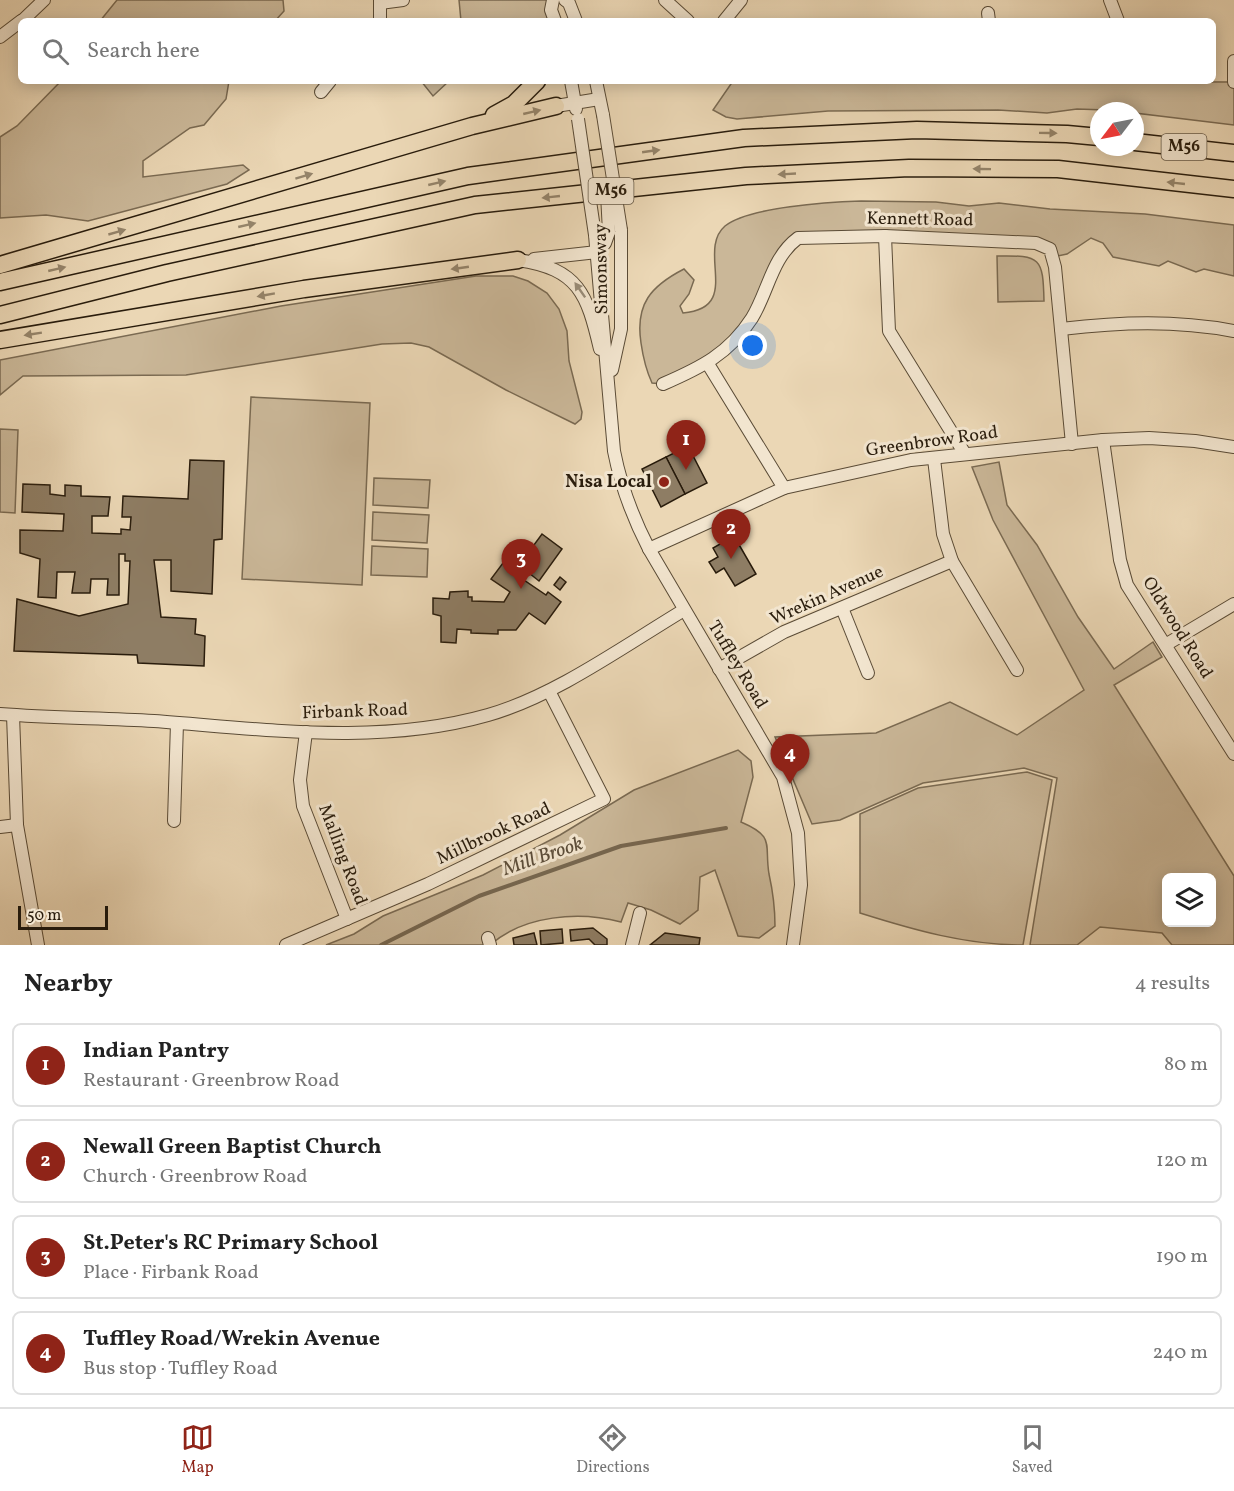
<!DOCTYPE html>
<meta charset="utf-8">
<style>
body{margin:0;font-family:Vollkorn,serif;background:#f2f2f2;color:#222}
.controls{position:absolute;right:18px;bottom:18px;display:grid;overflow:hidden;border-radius:9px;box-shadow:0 3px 15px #0003}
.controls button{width:54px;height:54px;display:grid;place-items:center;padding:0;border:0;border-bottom:2px solid #e0e0e0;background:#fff;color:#222;font:30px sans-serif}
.compass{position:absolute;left:1090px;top:102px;width:54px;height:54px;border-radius:50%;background:#fff;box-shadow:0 3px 15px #0003;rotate:238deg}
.scale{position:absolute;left:18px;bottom:15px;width:90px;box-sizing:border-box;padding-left:6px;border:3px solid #291c0c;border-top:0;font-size:16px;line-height:21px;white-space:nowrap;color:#291c0c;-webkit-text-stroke:4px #f2e5cf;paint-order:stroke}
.you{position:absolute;left:753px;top:346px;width:21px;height:21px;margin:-15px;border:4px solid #fff;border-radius:50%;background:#1a73e8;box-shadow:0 0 0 9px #1a73e833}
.badge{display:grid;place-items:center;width:39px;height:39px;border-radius:50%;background:#8f2418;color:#fff;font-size:20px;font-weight:700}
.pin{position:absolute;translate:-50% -50px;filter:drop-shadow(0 2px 3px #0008)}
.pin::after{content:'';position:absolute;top:32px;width:21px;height:18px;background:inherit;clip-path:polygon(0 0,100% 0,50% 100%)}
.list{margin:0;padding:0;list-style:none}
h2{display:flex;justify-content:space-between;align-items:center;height:78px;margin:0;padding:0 24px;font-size:26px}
h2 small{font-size:20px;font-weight:400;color:#767676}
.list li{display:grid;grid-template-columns:39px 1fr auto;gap:18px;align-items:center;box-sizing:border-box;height:84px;margin:0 12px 12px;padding:0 12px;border:2px solid #e0e0e0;border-radius:9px}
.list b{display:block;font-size:22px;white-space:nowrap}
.list p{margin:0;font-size:20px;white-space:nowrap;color:#767676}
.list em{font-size:20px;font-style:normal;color:#767676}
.icon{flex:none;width:33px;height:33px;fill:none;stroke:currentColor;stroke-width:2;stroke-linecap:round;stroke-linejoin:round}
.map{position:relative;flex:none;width:1234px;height:945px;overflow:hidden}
.search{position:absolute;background:#fff;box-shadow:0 3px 15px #0003;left:18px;right:18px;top:18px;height:66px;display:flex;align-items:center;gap:15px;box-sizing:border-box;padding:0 21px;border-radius:9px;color:#767676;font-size:22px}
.sheet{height:462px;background:#fff}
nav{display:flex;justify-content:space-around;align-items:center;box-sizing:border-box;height:84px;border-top:2px solid #e0e0e0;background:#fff;font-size:16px;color:#767676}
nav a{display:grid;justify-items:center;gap:3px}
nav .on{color:#8f2418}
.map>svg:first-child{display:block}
.green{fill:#cab798;stroke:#7a6a52;stroke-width:1.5;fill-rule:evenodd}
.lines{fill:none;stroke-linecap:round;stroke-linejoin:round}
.stream{stroke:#76664f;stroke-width:4}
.building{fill:#8e7d64;stroke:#291c0c;stroke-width:1.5}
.minor-casing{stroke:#5a4b36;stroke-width:14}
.highway-casing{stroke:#291c0c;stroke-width:19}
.minor{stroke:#f2e5cf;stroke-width:12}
.highway{stroke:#ebd7b5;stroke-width:16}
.minor-bridge-casing{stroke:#5a4b36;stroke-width:14;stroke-linecap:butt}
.minor-bridge{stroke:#f2e5cf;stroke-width:12}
.oneway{fill:#948369}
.oneway2{fill:#988b77}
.poi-dot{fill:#8f2418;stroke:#f2e5cf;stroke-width:2}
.labels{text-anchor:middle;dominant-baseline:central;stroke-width:6;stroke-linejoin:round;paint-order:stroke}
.shield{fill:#f2e5cf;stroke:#655846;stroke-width:1.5}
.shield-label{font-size:16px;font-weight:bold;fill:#291c0c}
.street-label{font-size:18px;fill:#291c0c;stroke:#f2e5cf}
.poi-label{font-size:18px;font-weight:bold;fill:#291c0c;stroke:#f2e5cf;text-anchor:end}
.water-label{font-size:20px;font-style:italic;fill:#5c4d39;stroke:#f2e5cf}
</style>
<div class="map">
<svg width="1234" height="945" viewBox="0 0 1234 945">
<rect width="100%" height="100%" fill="#ebd7b5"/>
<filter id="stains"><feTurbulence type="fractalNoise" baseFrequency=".00333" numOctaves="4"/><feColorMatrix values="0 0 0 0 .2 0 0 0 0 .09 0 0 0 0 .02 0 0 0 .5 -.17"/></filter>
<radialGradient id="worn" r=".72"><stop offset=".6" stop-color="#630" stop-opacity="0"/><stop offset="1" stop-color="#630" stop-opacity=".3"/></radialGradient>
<!-- green -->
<g class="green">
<path d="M117 0H283L284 11 275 21H100Z"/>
<path d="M459 0H553L549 21H461Z"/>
<path d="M61 81H229L226 99 204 125 190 128 143 161V177L243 165 249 170 227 184 88 221 46 215 0 218V137L17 126Z"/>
<path d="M421 81H449L433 96Z"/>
<path d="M733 81 1234 82V125L1135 113V111L1077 109 1047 113 998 110 828 111 737 119 726 117 713 110Z"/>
<path d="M861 201 936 202 969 206 999 203 1050 209 1145 214 1234 225V276L1204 269 1196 272 1168 261 1159 266 1113 257 1103 243 1091 238 1067 254 1053 257 1050 249 798 238 738 337 663 384 652 383C646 370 643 357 641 343 635 304 651 286 684 269L694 280 689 294 680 306 683 313C743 308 696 251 725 226 748 207 830 202 861 201Z"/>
<path d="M997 256C1041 255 1043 258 1044 301L998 302Z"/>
<path d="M476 276H513L528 281 547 293 559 309 567 331 569 361 582 412 581 419 575 424 506 390 429 347 411 343 382 344 186 375 23 376 0 395V360L281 306Z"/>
<path d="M251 397 370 403 362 585 242 579Z"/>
<path d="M0 429 18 430 15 513 0 512Z"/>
<path d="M999 462 1007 505 1037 545 1078 617 1114 669 1153 642 1162 657 1114 685 1234 876V945H1172L1162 933 1100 927 1077 945H1030L1057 778 1024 768 923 783 840 820 812 824 775 737 876 733 950 702 1017 735 1084 690 993 520 972 467ZM1166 878H1212V922H1166Z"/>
<path d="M374 478 430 480 428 508 373 505Z"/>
<path d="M373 512 429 515 427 543 372 540Z"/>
<path d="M372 546 428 549 427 577 371 575Z"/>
<path d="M738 750 751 761 753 777 741 822C776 837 764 844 769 874 773 892 775 908 775 926L759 938 738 936 715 870 700 877 698 910 680 924 651 910 628 903 621 922C579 911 524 915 490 945H326L354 934 383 916 483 875 560 835 634 790Z"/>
<path d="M1027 772 1052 780 1023 945C966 945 914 930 860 913V814L918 788Z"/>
</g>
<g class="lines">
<!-- stream -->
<path class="stream" d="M381 945 479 896 621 846 726 828"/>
</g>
<!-- building -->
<g class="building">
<path d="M688 446 707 483 685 494 666 457Z"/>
<path d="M666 457 685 494 661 507 642 469Z"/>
<path d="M190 460 224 461 222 539 214 540 212 594 171 591V560H154L161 617 196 619 195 634 205 636 204 666 138 663 137 655 14 651 17 599 79 616 128 604 130 561H125V554H119V595H107L108 579H91L90 593H72L75 572H57L56 598 38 597 40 559 20 553V530L63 531 64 514 22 512 23 484 50 485V494L65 496V485L81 486V496L110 497 108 516H92V533L121 534V529L130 530 131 517H122L123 496 188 499Z"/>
<path d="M542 534 562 549 539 581 529 573 524 580 546 595 548 592 561 602 545 624 529 613 516 630H498V634L471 633V630L457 629 456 643 441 642V616L433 614V598L449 599 450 592 468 591V597H472V601L504 602 510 592 491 579 509 555 520 564Z"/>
<path d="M734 536 756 574 735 586 724 568 716 573 709 562 718 557 713 548Z"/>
<path d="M560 577 566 582 560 590 554 585Z"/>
<path d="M593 928 607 939V945H595L589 939 571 941 570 930Z"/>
<path d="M562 929 563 943 541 945 540 931Z"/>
<path d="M534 933 537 945H514L513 938Z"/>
<path d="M665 933 700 938 699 945H650Z"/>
</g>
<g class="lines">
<defs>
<g id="minor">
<path d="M380 0V21"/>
<path d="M553 0 551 10 555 21"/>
<path d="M565 0 569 3 576 21"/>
<path d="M665 0 688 21"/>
<path d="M1110 0 1118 21"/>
<path d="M380 3 403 0"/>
<path d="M988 13 989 21"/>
<path d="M22 21 44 0"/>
<path d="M724 21 741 0"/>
<path d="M0 37 21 21"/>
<path d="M1234 61V82"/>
<path d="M571 81 576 109"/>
<path d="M596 81 603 115"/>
<path d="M321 92 330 81"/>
<path d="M556 106 599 99"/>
<path d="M595 235 614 451C621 487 632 516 649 549L783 777 798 833 801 885 793 945"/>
<path d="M885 236 889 331 965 454"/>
<path d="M534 259 597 252 605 243 609 232"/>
<path d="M518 260C579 269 587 294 600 349"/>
<path d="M1061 329C1121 322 1175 320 1234 331"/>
<path d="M708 364 784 488"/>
<path d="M612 370 621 329V230"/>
<path d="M663 384C700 368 729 354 752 318 768 292 772 257 798 238L885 236 1036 243 1050 249 1055 267 1072 444"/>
<path d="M1103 440 1120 560 1127 585 1234 754"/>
<path d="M934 459 943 534 952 561 1017 670"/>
<path d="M649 549 784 488 911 460 1103 440 1149 438 1195 441 1234 447"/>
<path d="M842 608 868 673"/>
<path d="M1167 644 1234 604"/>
<path d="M719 669 784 632 952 561"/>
<path d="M0 714C51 718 103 718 154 721 265 729 379 746 488 715 555 696 624 646 684 610"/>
<path d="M13 715 17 825 38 945"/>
<path d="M306 732 300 780 303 806 347 919"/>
<path d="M174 821 177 723"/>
<path d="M0 827 17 825"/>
<path d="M488 938 490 945"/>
<path d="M286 945 428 884 604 799 549 691"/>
<path d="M632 945 640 913"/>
</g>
<g id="highway">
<path d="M494 115 514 104 537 81"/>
<path d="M1135 142 1234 153"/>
<path d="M0 265 472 126 556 106"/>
<path d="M0 282 468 176 744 138 917 130 1067 134 1099 137"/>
<path d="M0 315 167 273 475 205 746 176 909 168 1058 169 1234 189"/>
<path d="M0 340 304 289 518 260"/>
</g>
</defs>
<!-- minor casing -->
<use href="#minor" class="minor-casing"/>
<!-- highway casing -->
<use href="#highway" class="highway-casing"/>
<!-- minor -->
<use href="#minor" class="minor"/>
<!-- highway -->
<use href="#highway" class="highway"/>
<defs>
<g id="minor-bridge">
<path d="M603 115 621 230"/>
<path d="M578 119 595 235"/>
<path d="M609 232 607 194 613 180"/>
</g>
</defs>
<!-- minor-bridge casing -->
<use href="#minor-bridge" class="minor-bridge-casing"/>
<!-- minor-bridge -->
<use href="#minor-bridge" class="minor-bridge"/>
</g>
<!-- one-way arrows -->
<defs><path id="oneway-solid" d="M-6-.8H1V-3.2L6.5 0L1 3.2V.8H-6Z" transform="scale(1.5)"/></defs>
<g class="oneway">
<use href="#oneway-solid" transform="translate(532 112) rotate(-13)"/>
<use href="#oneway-solid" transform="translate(1048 133) rotate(1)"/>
<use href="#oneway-solid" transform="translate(651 151) rotate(-8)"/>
<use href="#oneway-solid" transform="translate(982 169) rotate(-179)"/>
<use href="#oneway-solid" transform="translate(787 174) rotate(177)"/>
<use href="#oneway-solid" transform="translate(304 176) rotate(-17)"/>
<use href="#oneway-solid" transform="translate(437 183) rotate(-13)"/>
<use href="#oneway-solid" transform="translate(1176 183) rotate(-174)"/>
<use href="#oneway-solid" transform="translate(551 197) rotate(174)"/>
<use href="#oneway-solid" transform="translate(247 225) rotate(-13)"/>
<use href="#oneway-solid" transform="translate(117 232) rotate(-16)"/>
<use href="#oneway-solid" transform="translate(460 268) rotate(172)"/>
<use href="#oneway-solid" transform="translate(57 269) rotate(-13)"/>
<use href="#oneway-solid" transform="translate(266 295) rotate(170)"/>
<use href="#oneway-solid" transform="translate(33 334) rotate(171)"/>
</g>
<use class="oneway2" href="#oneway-solid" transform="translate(580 290) rotate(-125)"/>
<!-- markers -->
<circle class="poi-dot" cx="664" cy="482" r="6"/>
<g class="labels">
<!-- shield labels -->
<g class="shield">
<rect x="1161.5" y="134" width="45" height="26" rx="4.5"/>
<rect x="588.5" y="178" width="45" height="26" rx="4.5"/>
</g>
<g class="shield-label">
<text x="1184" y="147">M56</text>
<text x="611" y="191">M56</text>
</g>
<!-- street labels -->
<g class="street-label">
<text transform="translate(920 220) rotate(1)">Kennett Road</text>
<text transform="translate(602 269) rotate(-91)">Simonsway</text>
<text transform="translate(932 442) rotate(-8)">Greenbrow Road</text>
<text transform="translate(827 596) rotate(-24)">Wrekin Avenue</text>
<text transform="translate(1177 628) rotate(58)">Oldwood Road</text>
<text transform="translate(737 665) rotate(59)">Tuffley Road</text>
<text transform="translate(355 712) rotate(-2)">Firbank Road</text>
<text transform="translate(494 834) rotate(-25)">Millbrook Road</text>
<text transform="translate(342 855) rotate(69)">Malling Road</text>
</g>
<!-- poi labels -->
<g class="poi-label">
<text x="652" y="482">Nisa Local</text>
</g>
<!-- water labels -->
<g class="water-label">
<text transform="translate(543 857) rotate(-19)">Mill Brook</text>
</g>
</g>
<rect width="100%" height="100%" filter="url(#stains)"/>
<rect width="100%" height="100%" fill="url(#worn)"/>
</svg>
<div class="controls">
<button><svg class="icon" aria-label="layers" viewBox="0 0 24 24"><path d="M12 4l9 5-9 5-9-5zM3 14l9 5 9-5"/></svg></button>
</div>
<svg class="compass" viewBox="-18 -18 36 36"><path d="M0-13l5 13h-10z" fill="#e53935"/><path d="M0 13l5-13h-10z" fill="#767676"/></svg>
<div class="scale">50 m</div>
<div class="you"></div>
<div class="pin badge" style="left:686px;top:470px">1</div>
<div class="pin badge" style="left:731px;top:559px">2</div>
<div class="pin badge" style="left:521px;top:589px">3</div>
<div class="pin badge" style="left:790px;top:784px">4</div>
<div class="search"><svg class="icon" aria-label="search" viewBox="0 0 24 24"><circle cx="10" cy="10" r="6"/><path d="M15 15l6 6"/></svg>Search here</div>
</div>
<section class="sheet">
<h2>Nearby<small>4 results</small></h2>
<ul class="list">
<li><span class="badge">1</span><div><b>Indian Pantry</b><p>Restaurant · Greenbrow Road</p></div><em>80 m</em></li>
<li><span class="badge">2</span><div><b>Newall Green Baptist Church</b><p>Church · Greenbrow Road</p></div><em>120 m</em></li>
<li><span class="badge">3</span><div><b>St.Peter's RC Primary School</b><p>Place · Firbank Road</p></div><em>190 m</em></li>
<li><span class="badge">4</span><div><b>Tuffley Road/Wrekin Avenue</b><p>Bus stop · Tuffley Road</p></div><em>240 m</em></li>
</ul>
</section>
<nav>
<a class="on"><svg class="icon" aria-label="map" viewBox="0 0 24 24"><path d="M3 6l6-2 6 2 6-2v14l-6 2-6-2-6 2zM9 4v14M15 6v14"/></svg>Map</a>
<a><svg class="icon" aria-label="directions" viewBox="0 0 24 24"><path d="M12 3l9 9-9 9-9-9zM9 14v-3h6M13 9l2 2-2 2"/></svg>Directions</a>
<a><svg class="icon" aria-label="saved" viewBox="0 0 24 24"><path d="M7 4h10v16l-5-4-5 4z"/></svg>Saved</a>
</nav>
